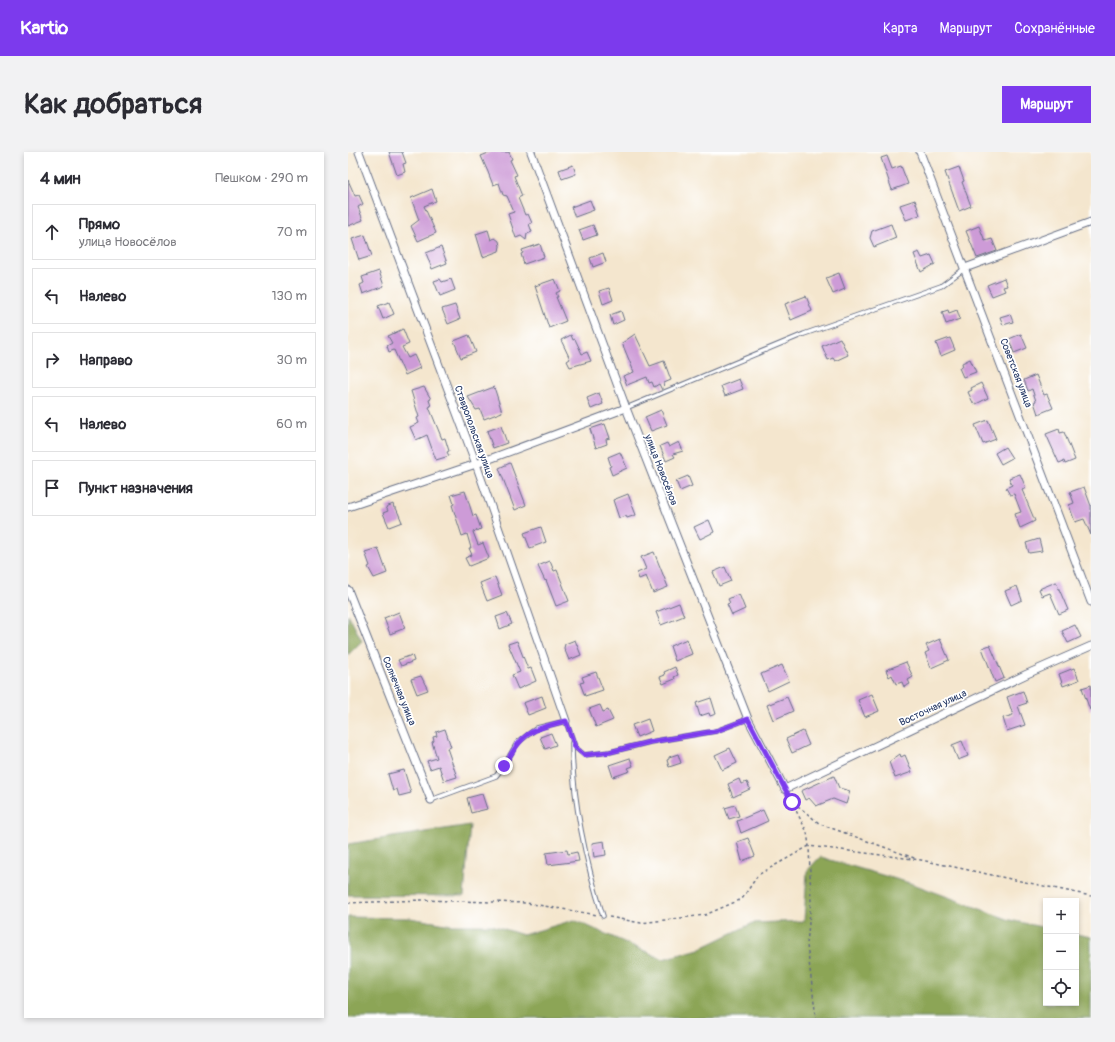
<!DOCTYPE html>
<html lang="ru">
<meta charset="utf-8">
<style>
body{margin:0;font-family:Pangolin,sans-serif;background:#f2f2f3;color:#2b2b33}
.controls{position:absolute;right:12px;bottom:12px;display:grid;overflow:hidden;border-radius:0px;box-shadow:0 2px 6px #0003}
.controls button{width:36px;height:36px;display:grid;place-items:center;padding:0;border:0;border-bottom:1px solid #e1e1e2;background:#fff;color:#2b2b33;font:20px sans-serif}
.stop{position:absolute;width:12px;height:12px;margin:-9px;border:3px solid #7c3aed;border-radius:50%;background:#fff}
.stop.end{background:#7c3aed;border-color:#fff;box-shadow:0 1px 4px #0008}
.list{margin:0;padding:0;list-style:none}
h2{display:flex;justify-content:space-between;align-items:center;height:52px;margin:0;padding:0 16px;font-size:17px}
h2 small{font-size:13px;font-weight:400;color:#7c7c81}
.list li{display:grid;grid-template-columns:26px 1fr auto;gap:12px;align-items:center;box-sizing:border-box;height:56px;margin:0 8px 8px;padding:0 8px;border:1px solid #e1e1e2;border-radius:0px}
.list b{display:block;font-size:15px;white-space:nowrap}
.list p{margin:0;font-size:13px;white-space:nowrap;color:#7c7c81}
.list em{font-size:13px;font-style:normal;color:#7c7c81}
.icon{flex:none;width:22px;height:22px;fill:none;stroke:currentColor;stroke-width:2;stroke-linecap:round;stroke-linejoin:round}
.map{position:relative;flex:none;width:743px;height:866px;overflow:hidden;border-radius:0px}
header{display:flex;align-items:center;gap:24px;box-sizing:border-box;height:56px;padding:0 20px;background:#7c3aed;color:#fff}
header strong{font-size:19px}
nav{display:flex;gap:22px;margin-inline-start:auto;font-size:14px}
.intro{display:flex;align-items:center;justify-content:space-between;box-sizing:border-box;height:96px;padding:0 24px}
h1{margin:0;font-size:28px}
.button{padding:10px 18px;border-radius:0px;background:#7c3aed;color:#fff;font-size:14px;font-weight:700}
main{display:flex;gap:24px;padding:0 24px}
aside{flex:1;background:#fff;border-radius:0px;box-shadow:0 2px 6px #0003}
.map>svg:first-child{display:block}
.forest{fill:#8ca556;stroke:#546a5a}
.building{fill:#cd9bd7}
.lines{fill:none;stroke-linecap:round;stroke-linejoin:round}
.service-casing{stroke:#676f85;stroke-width:5.5}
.minor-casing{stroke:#676f85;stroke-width:9}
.path{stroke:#676f85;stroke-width:1.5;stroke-dasharray:3 3;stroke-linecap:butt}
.service{stroke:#fff;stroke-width:3.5}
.minor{stroke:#fff;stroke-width:7}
.route{stroke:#7c3aed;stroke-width:5}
.labels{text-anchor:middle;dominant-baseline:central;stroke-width:3.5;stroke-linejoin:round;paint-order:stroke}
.street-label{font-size:10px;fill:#1b2f5e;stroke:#fff}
</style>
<header>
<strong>Kartio</strong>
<nav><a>Карта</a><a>Маршрут</a><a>Сохранённые</a></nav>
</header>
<div class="intro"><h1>Как добраться</h1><a class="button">Маршрут</a></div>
<main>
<aside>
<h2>4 мин<small>Пешком · 290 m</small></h2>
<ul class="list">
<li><svg class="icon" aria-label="ahead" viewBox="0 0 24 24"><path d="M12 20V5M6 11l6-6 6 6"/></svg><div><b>Прямо</b><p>улица Новосёлов</p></div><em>70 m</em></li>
<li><svg class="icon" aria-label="left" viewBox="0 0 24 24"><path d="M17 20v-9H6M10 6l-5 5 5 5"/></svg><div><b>Налево</b></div><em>130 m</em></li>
<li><svg class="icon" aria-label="right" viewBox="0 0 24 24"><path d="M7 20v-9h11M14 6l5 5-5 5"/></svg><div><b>Направо</b></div><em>30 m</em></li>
<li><svg class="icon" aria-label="left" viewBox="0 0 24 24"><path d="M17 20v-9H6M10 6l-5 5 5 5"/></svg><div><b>Налево</b></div><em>60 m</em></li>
<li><svg class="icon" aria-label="arrive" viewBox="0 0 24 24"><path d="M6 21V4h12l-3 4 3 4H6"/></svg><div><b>Пункт назначения</b></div></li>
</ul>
</aside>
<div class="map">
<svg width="743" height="866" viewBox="0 0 743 866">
<rect width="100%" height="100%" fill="#fff"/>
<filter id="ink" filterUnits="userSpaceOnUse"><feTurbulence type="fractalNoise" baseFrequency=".025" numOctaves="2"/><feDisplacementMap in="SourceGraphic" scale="8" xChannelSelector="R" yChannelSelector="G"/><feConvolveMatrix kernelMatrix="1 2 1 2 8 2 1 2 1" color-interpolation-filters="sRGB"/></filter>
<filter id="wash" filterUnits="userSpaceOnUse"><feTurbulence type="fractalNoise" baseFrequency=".012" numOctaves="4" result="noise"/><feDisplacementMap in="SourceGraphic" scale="16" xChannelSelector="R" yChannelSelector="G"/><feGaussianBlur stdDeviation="0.9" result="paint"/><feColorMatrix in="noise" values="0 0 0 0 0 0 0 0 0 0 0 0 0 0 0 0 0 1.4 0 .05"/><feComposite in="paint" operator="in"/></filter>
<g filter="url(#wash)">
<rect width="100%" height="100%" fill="#f4e6ce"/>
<!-- forest -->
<g class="forest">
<path d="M0 462 14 489 0 503Z"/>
<path d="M122 673 116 744 0 743V692Z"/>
<path d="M472 705 565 732 662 768 698 776V851H728V782L743 785V866H0V765L62 766 104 773H144L175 783 226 768 315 807 351 797 405 771 456 769 459 719Z"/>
</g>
<g id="blocks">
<!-- building -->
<g class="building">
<path d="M41 0H54L58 11 55 12 57 20 49 23Z"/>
<path d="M143 0H161L164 7 162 8 169 23 166 24 174 44 170 46 177 63 180 62 184 71 181 72 184 80 179 82 178 88 173 84 168 86 160 62 166 60 159 44 155 43 151 31 145 33 140 20 133 4Z"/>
<path d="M539 4 544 17 553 14 560 32 544 38 533 6Z"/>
<path d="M225 13 228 22 214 27 211 18Z"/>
<path d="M611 15 616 29 614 30 623 54 611 59 597 20Z"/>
<path d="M0 28 7 44 11 43 15 52 10 55 15 68 0 74Z"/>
<path d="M84 37 88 49 76 54 88 81 70 89 63 74 71 68 63 46Z"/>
<path d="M242 48 246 58 227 65 223 55Z"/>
<path d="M567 48 572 63 558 68 552 53Z"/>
<path d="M543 72 548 86 526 95 522 86 524 79Z"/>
<path d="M245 73 249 83 235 88 231 78Z"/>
<path d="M631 74 637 89 644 87 649 99 629 106 618 79Z"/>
<path d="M140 78 143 88 147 86 151 89 152 94 151 99 135 105 128 82Z"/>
<path d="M17 83 24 104 11 108 4 87Z"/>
<path d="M192 92 196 105 176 112 173 102 175 101 174 98Z"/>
<path d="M93 95 99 111 84 117 78 101Z"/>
<path d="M571 100 574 106 583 103 587 112 573 120 566 102Z"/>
<path d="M255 101 258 110 245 115 242 106Z"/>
<path d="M31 119 36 134 15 142 12 133 16 131 14 125Z"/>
<path d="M491 121 497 137 485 142 478 126Z"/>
<path d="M656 126 659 134 655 135 657 139 644 144 639 133Z"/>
<path d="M92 127 94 130 103 127 107 138 92 144 86 129Z"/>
<path d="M207 127 212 139 208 141 210 145H208L218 169 201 176 187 134Z"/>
<path d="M261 136 265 148 255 152 251 139Z"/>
<path d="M458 144 464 159 443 168 437 152Z"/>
<path d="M41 150 46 162 35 167 30 154Z"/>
<path d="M107 153 112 167 100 172 94 157Z"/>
<path d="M600 158 601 161 609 158 612 167 598 172 594 160Z"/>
<path d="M273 159 276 168 265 173 262 163Z"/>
<path d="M662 162 665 170 655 173 652 165Z"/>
<path d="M55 177 61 192 54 195 60 206 66 203 72 216 57 223 46 198 41 200 39 194 44 191 40 184Z"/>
<path d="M287 182 302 214 316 209 323 228 316 231 315 237 314 238 311 232 306 235 304 230 301 231 299 225 279 233 275 224 286 220 274 191Z"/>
<path d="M673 182 679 196 666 201 661 187Z"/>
<path d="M121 183 128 200 113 206 106 189Z"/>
<path d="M223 183 225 188 227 187 234 202 239 200 243 209 222 215 219 209 222 207 213 188Z"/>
<path d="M492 186 500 203 487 209 485 206 480 208 474 194Z"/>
<path d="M602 186 607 198 593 204 588 191Z"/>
<path d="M622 207 628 220 615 225 611 216 615 215 614 211Z"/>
<path d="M688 223 696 243 699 242 705 256 690 262 686 250 688 249 684 237 680 239 676 228Z"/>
<path d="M391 227 395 237 377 244 373 234Z"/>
<path d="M633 231 640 246 626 253 620 240 624 238 623 236Z"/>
<path d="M76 235 83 247 81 248 83 254 81 255 94 287 97 286 101 299 99 300 101 304 88 308 79 283 68 288 62 275 71 271 69 266 71 265 63 239Z"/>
<path d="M146 235 154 260 136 267 132 257 128 258 120 245Z"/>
<path d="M251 241 255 252 243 257 239 246Z"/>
<path d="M313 258 319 273 303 279 297 265Z"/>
<path d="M640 268 648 287 635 292 627 273Z"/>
<path d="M257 272 262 286 258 287 259 292 248 296 242 277Z"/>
<path d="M153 274 159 291 145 296 139 279Z"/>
<path d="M711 277 712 281 716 280 727 308 717 312 716 309 711 311 698 282Z"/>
<path d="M331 290 335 299 325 302 327 305 318 309 312 294 319 291 321 295Z"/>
<path d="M657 295 664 306 653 312 647 301Z"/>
<path d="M272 300 279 316 264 323 261 315 263 314 260 305Z"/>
<path d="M162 311 178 353 167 358 151 316Z"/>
<path d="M672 322 678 336 674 338 687 369 672 376 667 362 673 360 666 342 662 343 658 336 664 333 661 326Z"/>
<path d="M340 324 344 334 332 339 328 329Z"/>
<path d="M736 335 743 354V383L736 367 727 370 721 353 726 351 722 340Z"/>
<path d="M117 339 125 364 128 363 133 377 125 380 130 393 135 391 141 406 121 414 117 406 124 403 121 396H123L119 382 114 384 104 353 106 352 103 343Z"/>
<path d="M280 342 288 363 279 366 278 364 271 366 265 348Z"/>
<path d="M45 352 46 356H48L54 370 41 375 35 361 40 359 38 355Z"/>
<path d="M361 368 366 380 352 387 346 375Z"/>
<path d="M193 375 198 390 182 396 176 381Z"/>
<path d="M691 387 694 399 681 401 678 391Z"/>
<path d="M30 396 39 421 26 426 20 415 22 414 17 400Z"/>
<path d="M306 400 320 435 305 441 298 424 291 427 289 421 298 417 293 405Z"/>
<path d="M202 409 206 419 209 418 221 449 208 454 198 428 197 429 190 414Z"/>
<path d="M377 415 383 429 371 434 365 420Z"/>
<path d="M147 425 154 443 139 449 132 431Z"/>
<path d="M708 430 720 458 711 462 702 441 694 444 691 437Z"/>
<path d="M669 434 674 448 663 453 657 439Z"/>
<path d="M391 442 397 457 384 463 379 452 382 451 380 447Z"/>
<path d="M331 451 336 464 313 473 308 460Z"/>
<path d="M51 460 57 476 42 482 36 466Z"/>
<path d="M159 461 164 472 152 477 148 465Z"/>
<path d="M727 473 733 485 720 491 714 479Z"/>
<path d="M339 487 344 502 327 509 322 494Z"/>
<path d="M592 487 601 508 583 516 577 501 581 499 578 493Z"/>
<path d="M227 488 233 503 221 508 216 496 217 492Z"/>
<path d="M169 489 180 517 183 516 188 529 170 537 164 523 172 520 160 492Z"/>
<path d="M642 493 656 526 647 530 634 496Z"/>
<path d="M64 503 66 509 53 514 50 508Z"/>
<path d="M558 510 565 525 560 528 562 532 556 535 554 530 548 532 544 523 541 525 538 518Z"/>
<path d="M434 513 441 529 420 539 413 522Z"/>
<path d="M327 515 330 523 326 525 327 527 315 532 312 525 317 523 316 520Z"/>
<path d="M726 516 731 528 715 534 711 522Z"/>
<path d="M248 520 255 538 237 544 232 531 236 530 234 525Z"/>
<path d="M73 524 80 538 69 542 63 527Z"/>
<path d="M743 533V558H742L734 536Z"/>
<path d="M675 539 679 551 670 554 677 573 659 579 655 566 665 563 659 545Z"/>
<path d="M524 542 531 559 517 565 510 548Z"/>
<path d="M194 544 198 556 180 563 175 551Z"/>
<path d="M439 545 445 559 425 568 419 553Z"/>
<path d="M363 546 368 562 362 564 361 561 352 564 348 551Z"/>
<path d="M252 553 255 560 260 558 265 568 248 575 241 557Z"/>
<path d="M300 567 304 579 289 585 284 573Z"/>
<path d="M97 577 103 595 99 596 109 625 96 629 91 614 82 617 79 609 89 606 84 590 86 589 85 585 89 584 88 580Z"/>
<path d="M455 579 461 593 444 601 438 587Z"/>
<path d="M203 581 208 593 197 597 192 585Z"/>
<path d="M614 589 620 604 610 608 604 593Z"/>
<path d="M382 596 389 611 374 618 367 603Z"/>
<path d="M330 602 333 611 321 615 319 608 321 607V605Z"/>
<path d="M552 602 553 605 557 603 564 620 547 626 541 610Z"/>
<path d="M282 606 285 614 280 616 282 619 265 625 261 613Z"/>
<path d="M56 618 63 641 51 644 49 637 45 639 40 622Z"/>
<path d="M486 624 491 636 502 639 498 652 485 647 468 654 461 646 457 648 453 639Z"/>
<path d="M391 627 393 632 399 630 402 637 385 645 380 632Z"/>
<path d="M134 642 139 657 123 661 119 646Z"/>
<path d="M387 653 391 664 381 667 377 656Z"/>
<path d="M415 658 420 669 393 681 389 669Z"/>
<path d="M400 686 407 704 394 709 389 690Z"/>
<path d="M256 689 258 703 246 705 244 691Z"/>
<path d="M219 698 220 702 229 700 231 709 200 713 198 701Z"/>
</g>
</g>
</g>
<g filter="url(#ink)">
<use href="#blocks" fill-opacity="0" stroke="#676f85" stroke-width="1"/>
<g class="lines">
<defs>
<g id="service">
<path d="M278 256 456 182 593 134 616 117"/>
<path d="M224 591C224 646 238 712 255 764"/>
<path d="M83 648 148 624 156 614 169 591 189 576 218 569 227 595 236 603 262 600 302 590 368 579 400 567"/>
</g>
<g id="minor">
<path d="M11 0 128 312 218 569"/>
<path d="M183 0 278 256 400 567 437 637 679 522 743 494"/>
<path d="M572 0 743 450"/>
<path d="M617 116 743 70"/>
<path d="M0 355 128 312 278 256"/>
<path d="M0 438 83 648"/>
</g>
</defs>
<!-- service casing -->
<use href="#service" class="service-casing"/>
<!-- minor casing -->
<use href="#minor" class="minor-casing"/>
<!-- path -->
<g class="path">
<path d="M440 643 459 680 461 694 463 748 459 793 468 866"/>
<path d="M445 650 472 672 569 707"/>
<path d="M0 751 72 748 179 751 249 763"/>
<path d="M261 765 293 771 357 763 394 747 410 723 461 694 573 708 743 744"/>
</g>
<!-- service -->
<use href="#service" class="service"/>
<!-- minor -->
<use href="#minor" class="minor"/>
</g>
</g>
<g class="lines" filter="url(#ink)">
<!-- route -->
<path class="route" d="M156 614C175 580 181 578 218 569L227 595 236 603 262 600 302 590 368 579 400 567 444 650"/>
</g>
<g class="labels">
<!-- street labels -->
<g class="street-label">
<text transform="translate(668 221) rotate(69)">Советская улица</text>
<text transform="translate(126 280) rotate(70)">Ставропольская улица</text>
<text transform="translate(313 318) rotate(69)">улица Новосёлов</text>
<text transform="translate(51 539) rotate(68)">Солнечная улица</text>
<text transform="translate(585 556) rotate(-25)">Восточная улица</text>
</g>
</g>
</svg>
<div class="controls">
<button>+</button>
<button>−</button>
<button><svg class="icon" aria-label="locate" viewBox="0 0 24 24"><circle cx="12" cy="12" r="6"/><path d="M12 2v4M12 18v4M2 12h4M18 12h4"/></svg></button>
</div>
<div class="stop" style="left:444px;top:650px"></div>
<div class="stop end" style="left:156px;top:614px"></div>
</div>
</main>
